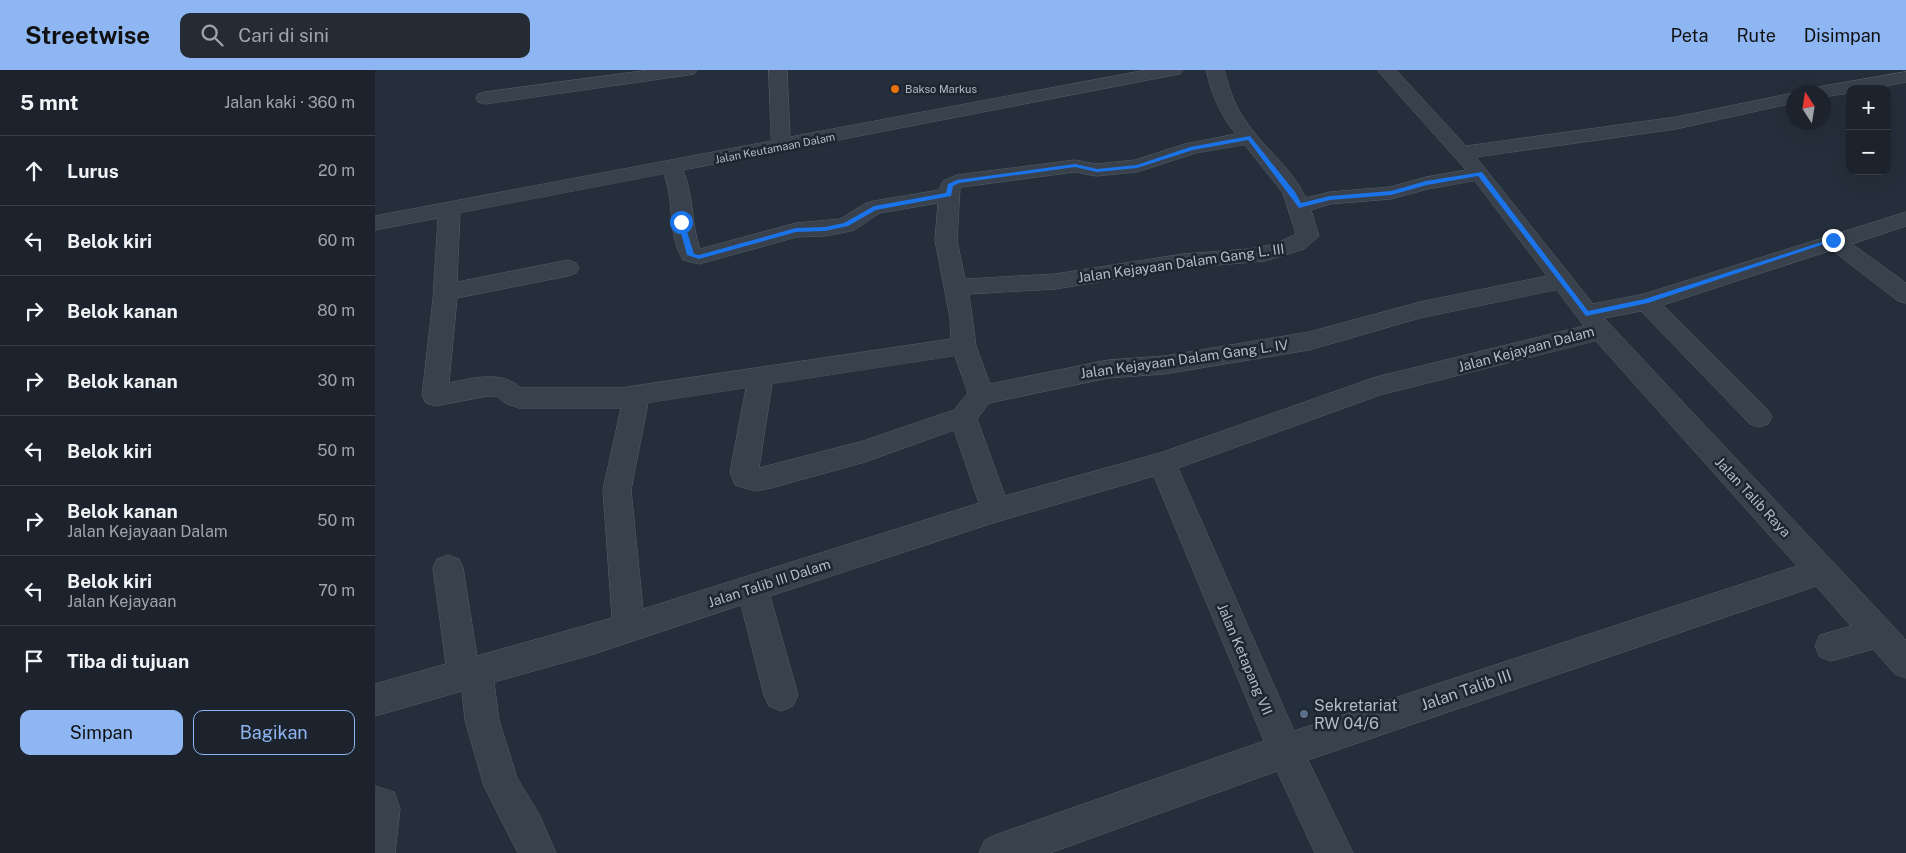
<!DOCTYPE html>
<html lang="id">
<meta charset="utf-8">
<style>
body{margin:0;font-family:"Public Sans",sans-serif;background:#252b34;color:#f1f3f6}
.controls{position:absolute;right:15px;top:15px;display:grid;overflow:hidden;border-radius:10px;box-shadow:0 5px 20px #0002}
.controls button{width:45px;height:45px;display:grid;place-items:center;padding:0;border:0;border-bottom:1px solid #3a4048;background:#1c232c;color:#f1f3f6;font:25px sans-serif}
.compass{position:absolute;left:1411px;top:15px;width:45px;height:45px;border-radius:50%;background:#1c232c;box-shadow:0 5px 20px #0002;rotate:348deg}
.stop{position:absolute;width:15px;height:15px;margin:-11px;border:4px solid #1a73e8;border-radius:50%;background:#fff}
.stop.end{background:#1a73e8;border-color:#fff;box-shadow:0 1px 5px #0008}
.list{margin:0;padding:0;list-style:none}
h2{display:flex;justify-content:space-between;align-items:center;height:65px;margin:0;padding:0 20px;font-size:21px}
h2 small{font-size:16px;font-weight:400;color:#a0a4a9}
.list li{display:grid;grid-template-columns:32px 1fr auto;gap:15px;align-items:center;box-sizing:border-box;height:70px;padding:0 20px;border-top:1px solid #3a4048}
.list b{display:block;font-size:19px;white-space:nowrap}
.list p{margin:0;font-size:16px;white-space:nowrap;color:#a0a4a9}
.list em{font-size:16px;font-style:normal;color:#a0a4a9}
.actions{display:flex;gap:10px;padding:15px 20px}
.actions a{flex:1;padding:11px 0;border:1px solid #8eb6f2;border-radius:10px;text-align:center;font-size:18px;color:#8eb6f2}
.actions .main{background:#8eb6f2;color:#111}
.icon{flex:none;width:28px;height:28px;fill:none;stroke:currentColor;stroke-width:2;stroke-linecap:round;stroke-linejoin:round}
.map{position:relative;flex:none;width:1531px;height:783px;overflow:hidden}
header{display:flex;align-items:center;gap:30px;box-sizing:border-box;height:70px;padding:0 25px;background:#8eb6f2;color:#111}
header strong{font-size:24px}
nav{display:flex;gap:28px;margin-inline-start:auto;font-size:18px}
.search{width:350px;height:45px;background:#252b34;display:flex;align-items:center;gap:12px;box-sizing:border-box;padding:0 18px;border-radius:10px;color:#a0a4a9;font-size:19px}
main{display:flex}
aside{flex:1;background:#1c232c}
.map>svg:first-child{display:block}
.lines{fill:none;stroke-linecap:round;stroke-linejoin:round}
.minor-casing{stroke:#565f6a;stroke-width:1}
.minor{fill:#38414c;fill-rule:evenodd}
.route{fill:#1a73e8}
.food-dot{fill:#e8710a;stroke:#1d2631;stroke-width:2}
.service-dot{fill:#5c6f8a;stroke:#1d2631;stroke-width:2}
.labels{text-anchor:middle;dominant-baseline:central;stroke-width:5;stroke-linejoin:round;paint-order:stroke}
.far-poi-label{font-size:11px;fill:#b4bcc7;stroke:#1d2631;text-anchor:start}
.far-street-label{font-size:11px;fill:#b4bcc7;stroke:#1d2631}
.street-label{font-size:14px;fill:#b4bcc7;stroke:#1d2631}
.near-street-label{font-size:16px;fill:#b4bcc7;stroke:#1d2631}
.near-poi-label{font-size:16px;fill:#b4bcc7;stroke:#1d2631;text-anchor:start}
</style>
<header>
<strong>Streetwise</strong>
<div class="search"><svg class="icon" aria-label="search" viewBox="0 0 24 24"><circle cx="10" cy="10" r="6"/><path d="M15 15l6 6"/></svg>Cari di sini</div>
<nav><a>Peta</a><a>Rute</a><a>Disimpan</a></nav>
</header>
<main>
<aside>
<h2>5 mnt<small>Jalan kaki · 360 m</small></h2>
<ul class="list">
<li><svg class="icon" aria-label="ahead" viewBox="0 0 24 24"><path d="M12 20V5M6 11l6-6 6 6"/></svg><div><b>Lurus</b></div><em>20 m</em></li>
<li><svg class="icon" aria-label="left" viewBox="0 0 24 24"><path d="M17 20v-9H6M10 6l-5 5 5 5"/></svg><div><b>Belok kiri</b></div><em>60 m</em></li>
<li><svg class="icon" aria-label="right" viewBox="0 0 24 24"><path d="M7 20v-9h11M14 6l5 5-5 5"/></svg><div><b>Belok kanan</b></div><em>80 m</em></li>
<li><svg class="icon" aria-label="right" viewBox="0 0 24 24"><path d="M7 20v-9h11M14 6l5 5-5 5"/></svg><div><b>Belok kanan</b></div><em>30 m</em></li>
<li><svg class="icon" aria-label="left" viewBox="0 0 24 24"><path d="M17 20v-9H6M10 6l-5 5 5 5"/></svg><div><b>Belok kiri</b></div><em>50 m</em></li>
<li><svg class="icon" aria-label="right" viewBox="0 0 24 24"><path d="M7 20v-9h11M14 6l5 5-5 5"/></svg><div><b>Belok kanan</b><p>Jalan Kejayaan Dalam</p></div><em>50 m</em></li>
<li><svg class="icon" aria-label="left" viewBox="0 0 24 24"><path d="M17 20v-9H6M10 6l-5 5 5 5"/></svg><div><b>Belok kiri</b><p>Jalan Kejayaan</p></div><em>70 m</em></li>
<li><svg class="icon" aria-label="arrive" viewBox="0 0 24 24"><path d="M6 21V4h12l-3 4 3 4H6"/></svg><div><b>Tiba di tujuan</b></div></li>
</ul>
<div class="actions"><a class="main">Simpan</a><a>Bagikan</a></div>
</aside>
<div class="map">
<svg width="1531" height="783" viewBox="0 0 1531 783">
<rect width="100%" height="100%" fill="#252f3b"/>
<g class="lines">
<defs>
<g id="minor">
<path d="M274 0H322L319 4 313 5 110 34 103 32 101 28 103 24 110 22Z"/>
<path d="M394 0H412L415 67 771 0H808L805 4 799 5 308 100C319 126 316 154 325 179L421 153 465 149 491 133 499 131 564 120 568 111 582 105 700 90 721 94 760 90 810 74 861 64C845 45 837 24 831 0H849C854 17 858 32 868 47 886 76 916 96 931 128L955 122 1015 117 1051 107 1091 100 1002 0H1021L1091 76 1301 47 1418 23V33L1301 59 1101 87 1218 234 1269 224 1448 168 1450 165 1461 164 1531 142V156L1477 174 1531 213V233L1523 231 1457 180 1288 235 1393 340 1397 347 1393 354 1384 357 1375 354 1266 241 1229 248 1531 570V608L1520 604 1498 579 1456 591 1445 587 1440 576 1445 565 1476 556 1441 516 933 690 978 783H940L902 701 675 783H604L610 770 623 764 889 671 779 406 621 452 395 526 423 625 418 636 406 641 394 636 389 625 366 535 219 584 119 612 124 650 142 708 164 744 181 783H143L109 716 90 650 87 621 0 646V614L71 594 58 498 62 489 73 485 84 489 88 498 102 586 237 548 228 420 246 338H144L130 333 122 326H113L60 336 51 333 47 326 58 229 63 148 0 160V146L396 71ZM870 75 908 123 921 164 900 174 874 179 808 184 680 204 590 209 582 170 585 118 587 117 700 102 721 106 762 102 821 83ZM289 104C300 132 292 164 308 190L324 194 422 167 450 166 471 162 479 160 505 143 563 133 560 170 575 248 576 269 245 318H146C127 300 97 308 74 313L82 228 193 206 201 203 204 198 201 193 193 190 82 212 85 143ZM1100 111 1172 206 1045 232 934 262 789 286 733 290 615 314 601 276 594 224 680 219 808 198 890 191 929 179 944 166 936 140 955 134 1016 129 1053 119ZM1182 220 1209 256 1001 307 785 383 630 426 602 349 614 333 733 308 789 304 934 280 1045 248ZM1221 271 1422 496 919 661 803 398 1005 325ZM580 286 593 323 579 340 488 371 384 398 397 314ZM371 318 355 402 360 415 380 421 396 418 490 392 579 360 604 433 268 539 256 420 273 333Z"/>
<path d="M1531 2V12L1496 19H1475V23L1448 27V22H1439L1441 18 1448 16Z"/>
<path d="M0 716 19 722 25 739 20 783H0Z"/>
</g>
</defs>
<!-- minor casing -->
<use href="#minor" class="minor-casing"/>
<!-- minor -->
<use href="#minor" class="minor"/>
</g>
<!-- route -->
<path class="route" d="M875 66 920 122 926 133 955 126 1016 121 1051 111 1107 102 1213 241 1270 229 1456 169 1461 170 1273 233 1211 246 1103 106 1052 115 1016 125 955 130 924 138 873 70 818 80 762 98 722 102 700 97 584 113 578 116 576 126 501 140 473 156 450 161 421 162 324 189 312 185 303 152 306 150 309 152 319 184 324 185 421 158 450 157 469 153 499 136 571 123 573 114 582 110 700 94 722 99 762 95 815 77Z"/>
<!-- markers -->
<circle class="food-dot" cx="520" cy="19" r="5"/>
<circle class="service-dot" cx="929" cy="644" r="5"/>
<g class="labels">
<!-- far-poi labels -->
<g class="far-poi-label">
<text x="530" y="19">Bakso Markus</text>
</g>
<!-- far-street labels -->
<g class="far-street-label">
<text transform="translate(400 78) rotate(-11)">Jalan Keutamaan Dalam</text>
</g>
<!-- street labels -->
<g class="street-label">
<text transform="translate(806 193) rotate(-8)">Jalan Kejayaan Dalam Gang L. III</text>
<text transform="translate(1151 279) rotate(-15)">Jalan Kejayaan Dalam</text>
<text transform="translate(809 289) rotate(-8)">Jalan Kejayaan Dalam Gang L. IV</text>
<text transform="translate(1378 427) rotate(47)">Jalan Talib Raya</text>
<text transform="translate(394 513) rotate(-18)">Jalan Talib III Dalam</text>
<text transform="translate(870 589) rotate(67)">Jalan Ketapang VII</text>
</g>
<!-- near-street labels -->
<g class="near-street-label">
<text transform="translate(1091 620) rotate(-19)">Jalan Talib III</text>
</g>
<!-- near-poi labels -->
<g class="near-poi-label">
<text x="939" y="635">Sekretariat<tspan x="939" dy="18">RW 04/6</tspan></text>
</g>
</g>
</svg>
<div class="controls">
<button>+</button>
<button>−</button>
</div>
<svg class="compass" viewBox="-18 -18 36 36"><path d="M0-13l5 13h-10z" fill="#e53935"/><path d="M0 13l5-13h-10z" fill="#a0a4a9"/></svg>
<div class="stop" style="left:306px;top:152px"></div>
<div class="stop end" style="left:1458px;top:170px"></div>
</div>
</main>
